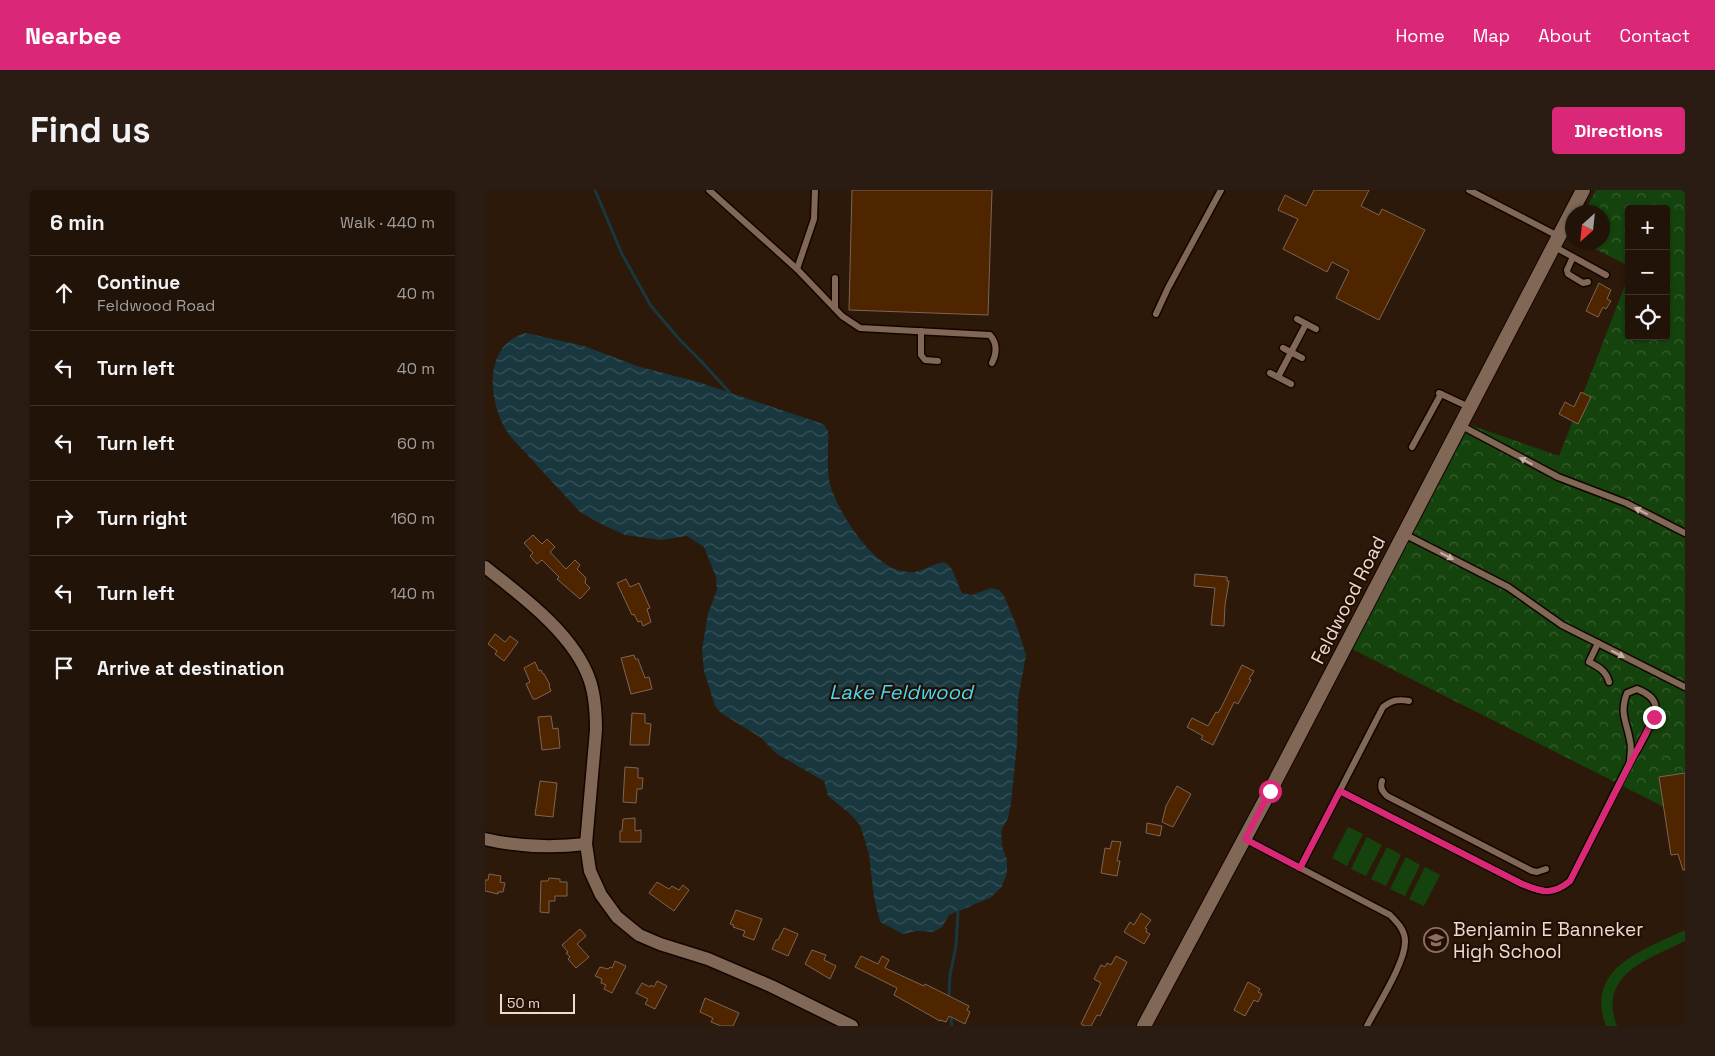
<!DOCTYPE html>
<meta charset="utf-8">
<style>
body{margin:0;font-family:"Space Grotesk",sans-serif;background:#2a1c12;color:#f1f3f6}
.controls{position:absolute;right:15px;top:15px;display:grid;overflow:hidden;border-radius:5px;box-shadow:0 1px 4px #0004}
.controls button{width:45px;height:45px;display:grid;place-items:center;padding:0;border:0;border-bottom:1px solid #3f3229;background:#221308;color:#f1f3f6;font:25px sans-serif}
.compass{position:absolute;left:1080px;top:15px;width:45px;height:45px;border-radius:50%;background:#221308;box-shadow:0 1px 4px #0004;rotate:207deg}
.scale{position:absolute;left:15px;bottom:12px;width:75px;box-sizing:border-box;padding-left:5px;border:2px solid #ebdcd3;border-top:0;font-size:14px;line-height:18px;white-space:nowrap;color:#ebdcd3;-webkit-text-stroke:4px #230f03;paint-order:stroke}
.stop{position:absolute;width:15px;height:15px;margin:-11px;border:4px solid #db2777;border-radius:50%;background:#fff}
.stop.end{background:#db2777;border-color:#fff;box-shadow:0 1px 5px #0008}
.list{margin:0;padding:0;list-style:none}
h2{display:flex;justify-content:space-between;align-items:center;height:65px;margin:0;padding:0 20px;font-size:21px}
h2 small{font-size:16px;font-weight:400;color:#a29e9c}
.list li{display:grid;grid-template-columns:32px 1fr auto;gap:15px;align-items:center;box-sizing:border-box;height:75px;padding:0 20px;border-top:1px solid #3f3229}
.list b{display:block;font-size:19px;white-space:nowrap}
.list p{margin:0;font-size:16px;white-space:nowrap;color:#a29e9c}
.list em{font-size:16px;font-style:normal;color:#a29e9c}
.icon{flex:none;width:28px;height:28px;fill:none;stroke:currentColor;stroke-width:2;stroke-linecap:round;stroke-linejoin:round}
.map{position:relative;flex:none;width:1200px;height:836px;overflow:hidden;border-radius:5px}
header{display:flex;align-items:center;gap:30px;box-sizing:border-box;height:70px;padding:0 25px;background:#db2777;color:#fff}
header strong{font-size:24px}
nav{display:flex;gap:28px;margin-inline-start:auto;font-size:18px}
.intro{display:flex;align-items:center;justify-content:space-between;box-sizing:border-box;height:120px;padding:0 30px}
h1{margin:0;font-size:35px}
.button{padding:12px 22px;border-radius:5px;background:#db2777;color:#fff;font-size:18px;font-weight:700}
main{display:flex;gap:30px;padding:0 30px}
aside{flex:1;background:#221308;border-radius:5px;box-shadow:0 1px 4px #0004}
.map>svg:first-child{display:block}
.grass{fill:#15430d}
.forest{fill:url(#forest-crowns)}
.water{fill:url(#water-waves)}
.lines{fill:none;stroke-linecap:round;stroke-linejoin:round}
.stream{stroke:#18373e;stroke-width:3}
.building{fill:#4f2500;stroke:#7d6454}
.service-casing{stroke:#140400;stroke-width:9}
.minor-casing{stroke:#140400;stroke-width:15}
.tertiary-casing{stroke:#140400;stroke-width:16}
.service{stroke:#806756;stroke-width:6}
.minor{stroke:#806756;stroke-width:12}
.tertiary{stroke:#806756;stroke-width:14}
.oneway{fill:#c6b3a7}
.route{stroke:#db2777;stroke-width:6}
.labels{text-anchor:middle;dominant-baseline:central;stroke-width:4.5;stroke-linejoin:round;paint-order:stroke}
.street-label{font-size:19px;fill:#ebdcd3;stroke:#230f03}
.poi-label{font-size:19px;fill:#ebdcd3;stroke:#230f03;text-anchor:start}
.water-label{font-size:20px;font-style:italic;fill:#48daf8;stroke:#230f03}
</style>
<header>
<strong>Nearbee</strong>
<nav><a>Home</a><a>Map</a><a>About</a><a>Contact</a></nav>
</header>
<div class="intro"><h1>Find us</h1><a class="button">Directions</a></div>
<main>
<aside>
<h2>6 min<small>Walk · 440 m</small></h2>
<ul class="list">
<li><svg class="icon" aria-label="ahead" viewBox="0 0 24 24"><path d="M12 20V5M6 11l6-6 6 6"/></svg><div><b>Continue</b><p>Feldwood Road</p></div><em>40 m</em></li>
<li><svg class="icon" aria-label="left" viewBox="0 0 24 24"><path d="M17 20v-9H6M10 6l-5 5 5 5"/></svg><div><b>Turn left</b></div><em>40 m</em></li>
<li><svg class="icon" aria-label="left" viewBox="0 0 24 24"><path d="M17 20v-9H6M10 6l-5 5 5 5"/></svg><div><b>Turn left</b></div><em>60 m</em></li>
<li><svg class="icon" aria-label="right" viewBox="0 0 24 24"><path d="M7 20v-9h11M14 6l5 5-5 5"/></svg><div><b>Turn right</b></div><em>160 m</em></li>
<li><svg class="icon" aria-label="left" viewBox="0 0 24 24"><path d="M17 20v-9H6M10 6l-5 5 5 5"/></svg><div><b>Turn left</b></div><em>140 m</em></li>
<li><svg class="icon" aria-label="arrive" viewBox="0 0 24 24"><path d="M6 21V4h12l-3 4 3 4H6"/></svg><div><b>Arrive at destination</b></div></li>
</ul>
</aside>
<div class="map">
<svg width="1200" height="836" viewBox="0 0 1200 836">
<defs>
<pattern id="forest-crowns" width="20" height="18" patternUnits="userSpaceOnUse" patternTransform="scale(1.25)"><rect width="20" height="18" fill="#15430d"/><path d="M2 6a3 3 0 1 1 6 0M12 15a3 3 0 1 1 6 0" fill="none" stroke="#375e2f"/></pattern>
<pattern id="water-waves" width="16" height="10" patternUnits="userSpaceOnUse" patternTransform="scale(1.25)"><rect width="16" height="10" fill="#18373e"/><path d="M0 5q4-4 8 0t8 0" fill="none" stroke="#3a5359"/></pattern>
</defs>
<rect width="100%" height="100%" fill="#2d190a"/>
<!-- grass -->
<g class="grass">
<path d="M863 637 878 644 862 676 847 668Z"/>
<path d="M882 647 897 655 881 686 866 679Z"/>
<path d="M902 657 916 665 901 696 886 689Z"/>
<path d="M921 667 935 675 920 706 905 699Z"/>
<path d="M940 677 955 685 939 716 924 709Z"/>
<path d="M1200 740V751C1164 769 1112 784 1132 836H1121C1099 778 1160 759 1200 740Z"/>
</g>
<!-- forest -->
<path class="forest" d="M1111 0H1200V604L1191 623 861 456 980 233 1074 266 1144 85V146H1181V19H1144V76L1098 53 1118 52V22H1099Z"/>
<!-- water -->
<path class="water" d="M41 143 99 156 155 177 213 192 338 234 343 241C344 258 341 277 345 294 352 321 388 377 417 381 422 382 428 383 433 381 440 380 454 370 461 373 469 378 472 394 477 403L487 405 506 398 514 400 519 406 532 437 541 465 533 509 532 554 526 613 523 628 516 641 517 656 522 670V684L516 698 505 708 464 725 457 737 448 742 432 741 418 744 395 732 389 708 384 664 375 635 365 624 343 606 339 591 292 564 275 547 236 523 230 516 219 481 217 460 223 423 232 400 231 387 219 357 202 346 176 350 140 345 120 336 95 322 24 245C0 208 0 153 41 143Z"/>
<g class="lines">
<!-- stream -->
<g class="stream">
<path d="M110 0 137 64 166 116 195 150 216 171 245 203"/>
<path d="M464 805 465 785 471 756 473 721"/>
<path d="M466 829 467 836"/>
</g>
</g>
<!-- building -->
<g class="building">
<path d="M367 0H507L503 125 364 120Z"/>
<path d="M829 0H884L876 16 894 25 897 19 940 40 894 130 851 108 864 81 847 72 842 82 798 59 813 29 793 20 800 5 821 16Z"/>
<path d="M1114 93 1126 100 1122 109 1126 111 1121 119 1118 117 1113 127 1101 121Z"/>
<path d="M1096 202 1106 207 1093 234 1074 224 1080 212 1089 217Z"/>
<path d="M48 345 57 354 62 349 70 357 65 362 81 379 90 370 95 375 92 379 101 388 100 393 105 398 95 409 72 389 74 387 57 370 52 374 45 366 48 363 39 353Z"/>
<path d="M710 384 742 387V391H744L740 415 739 436 726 435 730 398 709 396Z"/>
<path d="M141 389 145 397 154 393 165 418 162 419 166 432 158 436 156 431 153 432 149 424 147 425 132 393Z"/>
<path d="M10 444 20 452 25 446 33 452 19 471 10 464 12 461 3 454Z"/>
<path d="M149 465 150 469H153L160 488 164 487 167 499 146 504 136 468Z"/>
<path d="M50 472 54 481 56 480 58 484H59L65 495 64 496 66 501 51 509H48L41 494 45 492 39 478Z"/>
<path d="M757 475 769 481 764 489 766 490 753 514 749 512 728 555 716 549 718 546 702 537 707 528 723 536 731 522 733 523 737 516Z"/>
<path d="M147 523 160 524V533L166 534 164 555H145Z"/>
<path d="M66 526 68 539 73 538 75 558 57 560 53 527Z"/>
<path d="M140 577 153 578V588H158L157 599H152L151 613 138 612Z"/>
<path d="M1200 583V680H1198L1193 664 1186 665 1174 587Z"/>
<path d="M55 591 72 593 68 627 50 625Z"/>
<path d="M692 596 706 604 688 637 677 632 681 616Z"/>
<path d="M150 628V641L156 640V652H135V641H137L138 629Z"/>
<path d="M662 633 677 636 675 646 661 643Z"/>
<path d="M627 651 636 652 632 671H635L632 686 616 683 620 658 625 659Z"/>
<path d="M4 684 16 686 15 692 20 693 18 702H13V704L0 701V690H3Z"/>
<path d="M64 688 75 689V692H82V706H70V711H64V723L55 722 56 691H63Z"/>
<path d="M172 692 184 699 187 696 194 700 198 695 204 700 189 721 164 703Z"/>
<path d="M251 720 277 729 269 750 258 746 260 741 248 737 249 735 245 734Z"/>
<path d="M656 723 666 730 660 738 662 739 661 742 665 744 659 754 639 742 645 732 649 735Z"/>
<path d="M299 738 313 744 303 766 287 759 291 750H293Z"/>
<path d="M95 739 101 746 92 754 104 767 91 778 83 769 85 767 81 763 83 762 77 755Z"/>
<path d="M327 760 341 765 339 770 351 776 345 789 320 774Z"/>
<path d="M376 766 393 774 397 766 404 770 400 778 439 796 440 794 484 816 482 820 485 822 480 834 464 826 461 832 455 830V831L409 805 412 798 370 777Z"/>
<path d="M631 766 642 772 615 826 612 825 606 836H600L596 834 616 793 609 789 616 775 620 777 622 773 626 775Z"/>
<path d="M130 771 141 776 127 803 119 799 121 795 116 793 117 789 110 786 115 777 123 779 125 777 127 778Z"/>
<path d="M172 791 182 796 170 819 160 814 163 809 151 803 157 793 165 797 166 795 169 797Z"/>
<path d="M763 792 775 799 773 802 777 804 773 812 769 810 760 826 749 820Z"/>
<path d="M220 808 254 823 248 836H236L226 832 228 828 215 822Z"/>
</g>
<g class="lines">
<defs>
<g id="service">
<path d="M224 0 312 79 357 126 375 138 505 145C512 153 512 163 507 173"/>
<path d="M984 0 1073 46"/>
<path d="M1068 56 1121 85"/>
<path d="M1088 67 1082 80 1083 84 1098 93 1103 92"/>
<path d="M312 79 329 29 330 0"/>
<path d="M350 118V88"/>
<path d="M671 124 683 98 736 0"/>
<path d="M812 129 831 139"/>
<path d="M436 141V165L440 170 453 171"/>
<path d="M798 158 817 168"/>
<path d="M785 183 806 194"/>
<path d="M793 187 821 134"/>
<path d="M954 203 984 217"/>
<path d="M975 235 1073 287 1141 313 1200 343"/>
<path d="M927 257 956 204"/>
<path d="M919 344 1023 397 1077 435 1200 497"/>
<path d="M1113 453 1104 472C1114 477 1121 481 1124 492"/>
<path d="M1152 499C1159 502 1168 506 1170 514 1173 526 1152 561 1145 572 1145 565 1147 558 1145 551 1142 532 1134 524 1142 503Z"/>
<path d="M897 591C895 598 897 601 902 606L1047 681 1052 682 1061 679"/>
<path d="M855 601 1037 694C1056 702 1067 706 1085 691L1145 572"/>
<path d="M760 649 905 725C912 732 920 740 920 751 921 772 892 816 882 836"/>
<path d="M815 678 898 517C907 510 913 509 924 511"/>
</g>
<g id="minor">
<path d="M0 377C37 406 90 445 105 491 110 506 111 524 111 540L101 654 105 681 116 705 132 727 154 745 175 754 223 769 286 796 367 836"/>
<path d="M0 649C34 657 66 658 101 654"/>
</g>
<path id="tertiary" d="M659 836 785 601 1098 0"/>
</defs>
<!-- service casing -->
<use href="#service" class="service-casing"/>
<!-- minor casing -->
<use href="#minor" class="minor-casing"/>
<!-- tertiary casing -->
<use href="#tertiary" class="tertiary-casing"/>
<!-- service -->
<use href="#service" class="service"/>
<!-- minor -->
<use href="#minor" class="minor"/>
<!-- tertiary -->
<use href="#tertiary" class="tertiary"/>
</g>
<!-- one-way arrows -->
<defs><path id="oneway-solid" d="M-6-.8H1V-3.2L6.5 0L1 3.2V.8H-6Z" transform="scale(1.25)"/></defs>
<g class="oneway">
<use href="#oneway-solid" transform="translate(1041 271) rotate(-152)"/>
<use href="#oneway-solid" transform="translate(1156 321) rotate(-153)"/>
<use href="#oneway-solid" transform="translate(962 366) rotate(27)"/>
<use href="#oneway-solid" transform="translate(1133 464) rotate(27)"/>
</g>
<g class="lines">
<!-- route -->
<path class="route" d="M785 601 760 649 815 678 855 601 1037 694C1056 702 1067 706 1085 691L1169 527"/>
</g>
<!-- icons -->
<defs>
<symbol id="school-ring" viewBox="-11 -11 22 22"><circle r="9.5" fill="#230f03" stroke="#8d6e63" stroke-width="1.5"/><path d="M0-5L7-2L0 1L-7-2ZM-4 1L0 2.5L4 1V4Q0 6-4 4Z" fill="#8d6e63"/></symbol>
</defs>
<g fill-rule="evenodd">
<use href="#school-ring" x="937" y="736" width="28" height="28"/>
</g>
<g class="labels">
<!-- street labels -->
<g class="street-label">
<text transform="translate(863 410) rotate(-63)">Feldwood Road</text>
</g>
<!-- poi labels -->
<g class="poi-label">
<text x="968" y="739">Benjamin E Banneker<tspan x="968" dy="22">High School</tspan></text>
</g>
<!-- water labels -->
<g class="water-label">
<text x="416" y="502">Lake Feldwood</text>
</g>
</g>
</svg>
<div class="controls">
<button>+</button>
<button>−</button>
<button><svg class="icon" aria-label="locate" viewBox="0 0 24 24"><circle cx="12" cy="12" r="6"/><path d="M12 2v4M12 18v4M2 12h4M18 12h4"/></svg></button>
</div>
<svg class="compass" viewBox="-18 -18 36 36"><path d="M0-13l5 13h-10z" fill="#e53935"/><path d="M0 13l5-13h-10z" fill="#a29e9c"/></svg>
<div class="scale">50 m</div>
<div class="stop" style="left:785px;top:601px"></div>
<div class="stop end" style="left:1169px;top:527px"></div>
</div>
</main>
